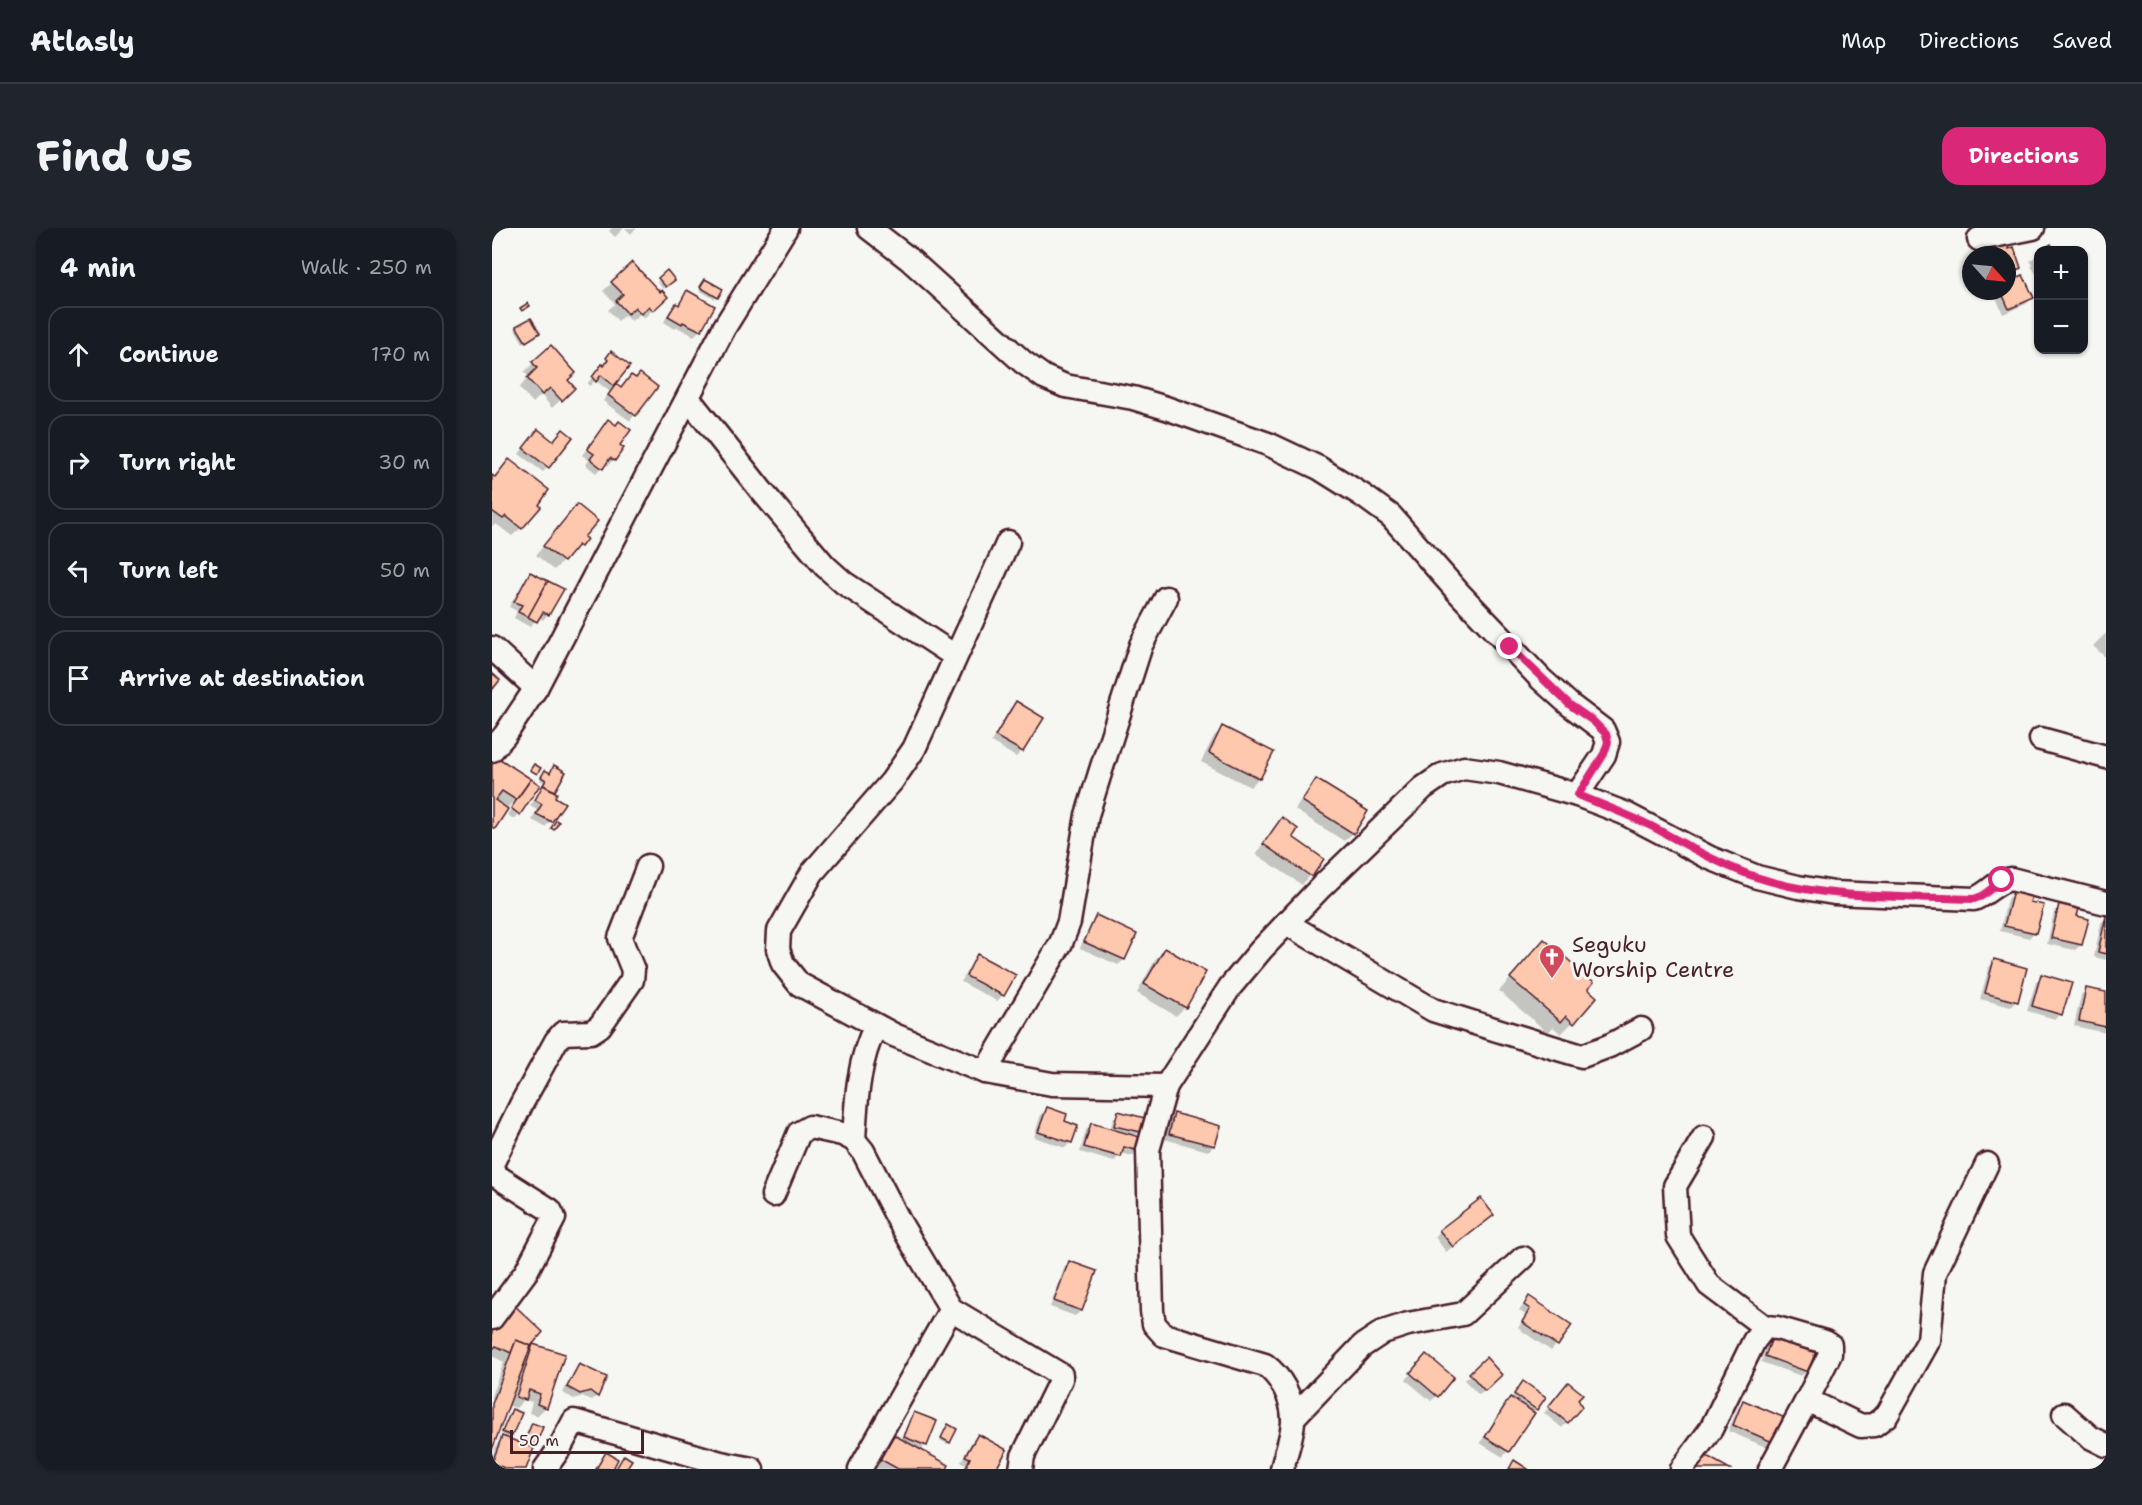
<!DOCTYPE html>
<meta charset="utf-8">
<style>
body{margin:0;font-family:"Shantell Sans",sans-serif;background:#20242c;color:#f1f3f6}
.controls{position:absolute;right:18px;top:18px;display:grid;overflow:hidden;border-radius:12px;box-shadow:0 2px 4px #0004}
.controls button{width:54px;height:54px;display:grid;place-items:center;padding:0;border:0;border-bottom:2px solid #363941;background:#171b24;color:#f1f3f6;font:30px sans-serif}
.compass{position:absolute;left:1470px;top:18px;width:54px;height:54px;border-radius:50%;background:#171b24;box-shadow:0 2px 4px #0004;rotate:117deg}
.scale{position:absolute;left:18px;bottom:15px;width:134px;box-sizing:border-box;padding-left:6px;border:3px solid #4a1f2b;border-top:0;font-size:16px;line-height:21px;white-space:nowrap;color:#4a1f2b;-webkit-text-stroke:4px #f6f6f2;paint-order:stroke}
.stop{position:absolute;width:18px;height:18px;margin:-14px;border:4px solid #db2777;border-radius:50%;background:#fff}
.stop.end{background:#db2777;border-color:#fff;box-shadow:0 2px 6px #0008}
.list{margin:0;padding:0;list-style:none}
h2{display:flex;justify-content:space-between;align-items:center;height:78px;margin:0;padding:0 24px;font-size:26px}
h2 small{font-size:20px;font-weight:400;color:#9ea1a6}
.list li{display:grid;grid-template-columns:39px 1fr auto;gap:18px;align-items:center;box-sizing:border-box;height:96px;margin:0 12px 12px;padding:0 12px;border:2px solid #363941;border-radius:18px}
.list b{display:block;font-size:22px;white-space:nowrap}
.list em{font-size:20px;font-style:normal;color:#9ea1a6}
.icon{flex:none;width:33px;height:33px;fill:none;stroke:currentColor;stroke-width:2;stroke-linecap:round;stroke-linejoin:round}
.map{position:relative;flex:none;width:1614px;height:1241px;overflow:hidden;border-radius:18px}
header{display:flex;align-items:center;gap:36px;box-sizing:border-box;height:84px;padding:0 30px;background:#171b24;border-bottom:2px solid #363941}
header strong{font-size:28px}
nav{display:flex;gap:33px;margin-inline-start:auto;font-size:21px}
.intro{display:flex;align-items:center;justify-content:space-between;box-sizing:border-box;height:144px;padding:0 36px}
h1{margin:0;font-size:42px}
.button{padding:15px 27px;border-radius:18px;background:#db2777;color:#fff;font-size:21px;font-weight:700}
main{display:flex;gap:36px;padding:0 36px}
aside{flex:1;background:#171b24;border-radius:18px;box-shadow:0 2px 4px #0004}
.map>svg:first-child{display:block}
.shadow{fill:#0003}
.building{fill:#fdc8ae;stroke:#4a1f2b;stroke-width:1.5}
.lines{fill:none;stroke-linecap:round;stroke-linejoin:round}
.minor-casing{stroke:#4a1f2b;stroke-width:27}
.minor{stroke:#f6f6f2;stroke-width:22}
.route{stroke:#db2777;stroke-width:8}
.labels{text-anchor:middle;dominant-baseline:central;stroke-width:6;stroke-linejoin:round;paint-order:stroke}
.poi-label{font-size:22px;fill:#4a1f2b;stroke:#f6f6f2;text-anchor:start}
</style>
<header>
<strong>Atlasly</strong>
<nav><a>Map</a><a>Directions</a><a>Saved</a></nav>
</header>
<div class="intro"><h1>Find us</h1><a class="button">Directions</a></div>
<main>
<aside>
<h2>4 min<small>Walk · 250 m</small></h2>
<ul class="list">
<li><svg class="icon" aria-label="ahead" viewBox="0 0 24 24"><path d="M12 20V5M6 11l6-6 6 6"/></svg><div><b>Continue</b></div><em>170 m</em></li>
<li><svg class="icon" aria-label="right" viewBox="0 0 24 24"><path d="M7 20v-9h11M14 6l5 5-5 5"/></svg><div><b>Turn right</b></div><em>30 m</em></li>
<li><svg class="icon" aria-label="left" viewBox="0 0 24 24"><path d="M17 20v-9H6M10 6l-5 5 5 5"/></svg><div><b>Turn left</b></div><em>50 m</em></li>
<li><svg class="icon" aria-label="arrive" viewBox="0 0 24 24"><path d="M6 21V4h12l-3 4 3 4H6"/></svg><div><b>Arrive at destination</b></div></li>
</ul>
</aside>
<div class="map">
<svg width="1614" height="1241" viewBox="0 0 1614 1241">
<rect width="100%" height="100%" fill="#f6f6f2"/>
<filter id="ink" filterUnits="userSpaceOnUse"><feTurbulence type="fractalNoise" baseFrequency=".0167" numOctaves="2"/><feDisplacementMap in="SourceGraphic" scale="12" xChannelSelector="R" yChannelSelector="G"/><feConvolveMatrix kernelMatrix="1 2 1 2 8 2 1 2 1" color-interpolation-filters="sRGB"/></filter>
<g filter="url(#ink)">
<!-- shadow -->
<g class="shadow">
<path d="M120 0H132L123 9 117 3Z"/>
<path d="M133 0H144L139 6Z"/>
<path d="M1493 18 1516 23 1527 40 1522 46 1515 48V27H1489L1488 24Z"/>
<path d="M1546 26V49L1539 38 1541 37 1538 33Z"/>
<path d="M140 36 168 67 174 69 152 90 148 86 139 93 133 87 126 93 116 82 123 76 111 63Z"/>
<path d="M175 45 181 52 171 61 165 54Z"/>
<path d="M211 55 225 69 222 71 207 62Z"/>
<path d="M1515 56 1540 70 1534 76 1511 86 1502 65 1515 63Z"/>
<path d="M195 64 208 102 202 108 185 99 183 101 172 94 178 82 185 77Z"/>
<path d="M25 99 44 107 31 115 23 101Z"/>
<path d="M58 119 74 152 81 160 60 180 49 167 41 175 27 160 37 149 32 144Z"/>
<path d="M120 125 122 156 129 162 164 159 138 193 111 173 118 164 103 152 98 158 95 156Z"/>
<path d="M116 193 126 217 130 220 116 238 113 235 104 245 94 237 97 232 90 227Z"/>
<path d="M40 209 56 239 51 244 27 226Z"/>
<path d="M17 233 29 300 20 308 4 296 0 298V249L2 250Z"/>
<path d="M77 287 93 312 62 342 44 327Z"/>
<path d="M38 345 56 386 51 392 46 389 38 399 22 390 25 383 17 379 33 351Z"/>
<path d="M1614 405V430L1601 418Z"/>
<path d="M524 475 550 490 530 523 524 529 499 514 518 480Z"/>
<path d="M731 500 767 550 758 559 709 534 722 508Z"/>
<path d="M6 530 46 558 22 591 15 587 23 574 22 573 14 581 0 602V536Z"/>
<path d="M51 547 62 562 61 570 64 587 53 599 40 592 45 582 38 578 53 555 48 552Z"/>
<path d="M825 553 861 605 852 613 803 582 816 561Z"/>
<path d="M790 591 799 609 830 631 810 657 764 626 781 600Z"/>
<path d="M1521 665 1536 675 1543 704 1537 710 1508 703 1515 671Z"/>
<path d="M1568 678 1583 689 1589 717 1583 722 1555 716 1562 684Z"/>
<path d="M605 689 643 706 632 732 626 737 588 720 599 695Z"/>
<path d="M1614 690V732L1602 729 1609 695Z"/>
<path d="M1052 713 1094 761 1081 794 1069 806 1061 799 1056 805 1007 763Z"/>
<path d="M673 722 693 779 684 788 645 765 664 730Z"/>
<path d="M485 728 511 767 505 773 469 754 480 734Z"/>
<path d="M1502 733 1524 773 1519 779 1488 771 1497 739Z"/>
<path d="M1549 748 1569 786 1563 791 1535 783 1544 754Z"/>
<path d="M1594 762 1614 766V805L1582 798 1589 767Z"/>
<path d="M555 881 571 894 579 914 573 920 542 909 549 886Z"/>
<path d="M626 885 648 904 642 909 646 922 640 928 629 925 622 934 588 924 594 902 600 897 618 902 621 891Z"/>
<path d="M683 887 722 918 716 923 672 911 677 893Z"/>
<path d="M994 992 954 1024 943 1009 948 1003Z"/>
<path d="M578 1035 589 1083 583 1088 558 1079 572 1040Z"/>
<path d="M1037 1070 1064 1117 1059 1123 1026 1100 1034 1087 1027 1083Z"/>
<path d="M0 1102 71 1127 54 1179 45 1188 37 1185 40 1174 32 1172 24 1180 15 1177 0 1218V1165L12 1134 0 1128Z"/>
<path d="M1282 1106 1315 1143 1309 1148 1269 1134 1277 1112Z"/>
<path d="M994 1132 1008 1147 987 1167 972 1152Z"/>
<path d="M929 1133 945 1168 939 1173 914 1152Z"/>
<path d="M88 1138 105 1168 99 1173 91 1168 82 1171 71 1165 82 1143Z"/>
<path d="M1026 1161 1052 1169 1011 1229 988 1215 1013 1177Z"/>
<path d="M1071 1162 1085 1171 1075 1194 1070 1200 1052 1185Z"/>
<path d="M1252 1174 1282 1214 1276 1220 1236 1203 1246 1180Z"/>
<path d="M20 1182 19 1207 14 1211 32 1241H0V1228L5 1216 13 1208 9 1206Z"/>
<path d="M423 1186 434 1217 428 1223 453 1241H381L393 1217 402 1208 409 1212 417 1191Z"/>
<path d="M40 1197 43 1216 40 1218 32 1215Z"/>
<path d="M454 1201 457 1214 455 1216 448 1212Z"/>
<path d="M486 1208 502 1241H471L474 1236 469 1234 480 1213Z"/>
</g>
<!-- building -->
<g class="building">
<path d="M1513 9 1517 21 1522 19 1529 40 1515 46V27H1496L1492 17Z"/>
<path d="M1559 16 1563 22H1549Z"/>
<path d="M140 34 168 64 170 62 176 69 161 83 157 78 149 86 143 79 136 86 124 73 131 66 119 54Z"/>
<path d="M175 42 183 52 174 59 166 50Z"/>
<path d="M1531 47 1542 70 1517 81 1509 63H1515V54Z"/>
<path d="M213 51 231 61 226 70 208 59Z"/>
<path d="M195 62 223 78 209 103 191 94 190 96 176 88 184 75 187 77Z"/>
<path d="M36 75 38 78 30 83 28 80Z"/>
<path d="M39 90 48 105 34 114 24 98Z"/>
<path d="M59 117 84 145 76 152 83 160 70 173 58 160 50 167 35 150 45 140 40 134Z"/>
<path d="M119 123 138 138 122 158 109 147 104 154 100 149 110 136 112 138 116 132 114 130Z"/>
<path d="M148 145 166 159 144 188 116 167 124 156 129 160 139 147 144 150Z"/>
<path d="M116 191 124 197 127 193 139 202 128 217 132 220 123 233 118 230 111 241 98 231 102 226 95 221Z"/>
<path d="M46 201 61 213 71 201 81 209 57 240 31 220Z"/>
<path d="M17 231 57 262 47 277 49 279 30 301 14 288 11 291 0 283V247L3 249Z"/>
<path d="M85 276 106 293 92 309 95 311 89 319 86 317 72 334 51 318Z"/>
<path d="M38 344 56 353 36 389 26 384 30 377 22 374Z"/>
<path d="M56 353 72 361 57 387 51 384 45 394 36 389Z"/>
<path d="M0 445 8 452 0 462Z"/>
<path d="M524 473 552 490 531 524 503 508Z"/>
<path d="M730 498 782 524 768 551 717 525Z"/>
<path d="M5 529 39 551 24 572 10 563 3 572 16 581 3 601 0 599V537Z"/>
<path d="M42 536 49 540 45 546 38 542Z"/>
<path d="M62 537 74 544 63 563 51 557 54 552 49 549 53 542 58 545Z"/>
<path d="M39 551 48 557 28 587 19 580Z"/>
<path d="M824 551 876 583 862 606 810 573Z"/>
<path d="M51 557 65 565 63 569 73 575 60 594 44 586 50 576 43 572Z"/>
<path d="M790 589 806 601 801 609 832 631 820 649 771 616Z"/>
<path d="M64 592 67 594 62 602 59 600Z"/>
<path d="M1521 663 1540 668 1538 674 1552 677 1544 705 1512 698Z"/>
<path d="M1567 676 1587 681 1585 688 1597 691 1590 717 1559 710Z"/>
<path d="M604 687 645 706 633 732 592 714Z"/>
<path d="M1614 688V726L1606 724Z"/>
<path d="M1052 711 1102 754 1096 761 1105 769 1082 796 1074 788 1069 794 1018 750Z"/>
<path d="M673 720 714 744 694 780 652 756Z"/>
<path d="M485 726 524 747 512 768 474 748Z"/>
<path d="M1502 731 1535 740 1526 774 1493 765Z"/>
<path d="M1549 746 1580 755 1570 787 1540 778Z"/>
<path d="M1594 760 1614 764V799L1587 793Z"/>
<path d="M555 879 575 886 573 893 586 898 580 915 546 904Z"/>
<path d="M626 883 653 890 649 904 622 898Z"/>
<path d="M682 885 729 898 723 918 677 906Z"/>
<path d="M599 895 651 910 647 923 632 919 629 929 592 919Z"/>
<path d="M989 970 1002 987 961 1019 947 1002Z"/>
<path d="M577 1033 605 1043 590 1083 562 1073Z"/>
<path d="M1037 1068 1080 1097 1066 1118 1030 1094 1038 1081 1032 1077Z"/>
<path d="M21 1076 51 1104 39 1118 24 1112 19 1125 4 1118 0 1122V1101Z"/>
<path d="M1282 1105 1325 1120 1316 1144 1273 1128Z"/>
<path d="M24 1112 39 1118 0 1222V1176Z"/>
<path d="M41 1116 73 1126 55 1180 45 1176 48 1166 37 1162 34 1172 24 1169Z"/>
<path d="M934 1126 962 1149 946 1169 918 1145Z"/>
<path d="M994 1129 1010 1147 993 1163 977 1145Z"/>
<path d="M87 1136 115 1149 106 1169 98 1163 88 1166 75 1159Z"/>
<path d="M1031 1153 1054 1169 1045 1182 1022 1166Z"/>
<path d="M1076 1154 1091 1166 1086 1171 1090 1179 1076 1195 1056 1179Z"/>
<path d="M1018 1169 1043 1185 1017 1224 993 1209Z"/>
<path d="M1251 1172 1293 1190 1283 1215 1241 1197Z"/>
<path d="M20 1181 30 1185 20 1208 10 1204Z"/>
<path d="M422 1184 445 1193 435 1218 412 1209Z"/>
<path d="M40 1195 51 1199 44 1217 33 1212Z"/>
<path d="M456 1196 465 1201 458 1215 449 1210Z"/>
<path d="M486 1206 515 1222 504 1241H478L474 1239 478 1230 473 1228Z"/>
<path d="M402 1207 457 1237 455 1241H406L388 1231Z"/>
<path d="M10 1208 42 1220 34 1241H15L0 1235Z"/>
<path d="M114 1224 126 1231 121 1241H104Z"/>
<path d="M1211 1226 1238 1241H1202Z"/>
<path d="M132 1227 140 1232 134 1241H124Z"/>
<path d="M1022 1232 1036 1241H1017Z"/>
</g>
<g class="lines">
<defs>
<g id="minor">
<path d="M377 0 417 31 531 134 552 149 573 158 641 170 674 180 776 216 827 240 870 267 899 288 966 364 1049 451 1078 477 1111 502 1116 514 1112 527 1085 567"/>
<path d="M1487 11 1541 0"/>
<path d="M196 170 268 261 333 338 352 355 463 428"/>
<path d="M516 314 422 521 400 553 320 645 287 703 286 721 291 736 307 756 402 807 493 844 560 856 674 858"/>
<path d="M0 420 44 460"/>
<path d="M1549 511 1614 529"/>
<path d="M0 522 13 507 44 460 232 100 294 0"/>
<path d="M794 695 941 782 1063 820 1090 828 1117 818 1149 801"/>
<path d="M493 844 569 715 577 694 595 587 609 542 649 417 674 370"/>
<path d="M1212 909 1183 958 1186 1008 1217 1057 1273 1099"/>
<path d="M362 912C364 875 366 831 384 798"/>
<path d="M0 936 30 875 64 813 71 805 99 804 108 798 140 752 141 742 128 710 156 638"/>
<path d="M0 945 58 982 62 990 34 1044 0 1090"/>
<path d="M281 967 307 905 318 899 350 906 362 912 371 923 407 993 459 1081 368 1241"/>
<path d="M459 1081 569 1147V1151L531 1228 529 1241"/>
<path d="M1572 1186 1598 1209 1614 1217"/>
<path d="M801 1190 870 1118 891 1104 916 1096 971 1086 1031 1030"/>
<path d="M53 1241 67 1221 82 1193 229 1235 260 1241"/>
<path d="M790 1241C793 1227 802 1204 801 1190 800 1169 789 1149 773 1137L672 1107 662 1096 660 1083 656 922 674 858 738 759 769 722 829 659 931 560 950 547 972 540 1007 545 1085 567 1132 585 1218 630 1265 649 1306 659 1342 665 1482 671C1496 666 1504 653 1519 651L1614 675"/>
<path d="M1190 1241 1219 1201 1262 1113 1273 1099 1285 1100 1333 1114 1338 1117V1126L1315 1172"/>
<path d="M1278 1241 1315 1172 1369 1198 1382 1197 1395 1187 1437 1112 1443 1045 1495 936"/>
</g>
</defs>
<!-- minor casing -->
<use href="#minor" class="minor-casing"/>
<!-- minor -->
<use href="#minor" class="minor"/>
</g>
</g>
<g class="lines" filter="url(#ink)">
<!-- route -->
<path class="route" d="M1018 419 1078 477 1101 493 1114 506 1116 514 1112 526 1086 567C1111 577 1137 587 1161 599 1195 617 1228 637 1264 649 1333 672 1410 668 1482 671L1490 668 1510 652"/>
</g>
<!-- icons -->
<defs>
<symbol id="church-pin" viewBox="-11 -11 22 30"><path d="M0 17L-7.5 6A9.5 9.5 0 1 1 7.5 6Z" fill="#d1495b" stroke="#f6f6f2"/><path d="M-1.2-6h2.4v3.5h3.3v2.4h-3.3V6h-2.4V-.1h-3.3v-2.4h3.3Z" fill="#fff"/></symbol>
</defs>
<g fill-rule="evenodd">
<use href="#church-pin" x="1045" y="714" width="30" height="40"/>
</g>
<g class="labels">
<!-- poi labels -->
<g class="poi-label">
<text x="1080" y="716">Seguku<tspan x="1080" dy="25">Worship Centre</tspan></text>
</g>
</g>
</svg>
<div class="controls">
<button>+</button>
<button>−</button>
</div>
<svg class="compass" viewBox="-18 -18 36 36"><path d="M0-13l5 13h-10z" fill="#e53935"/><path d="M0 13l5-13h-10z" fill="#9ea1a6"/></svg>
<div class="scale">50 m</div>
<div class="stop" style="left:1510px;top:652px"></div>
<div class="stop end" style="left:1018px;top:419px"></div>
</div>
</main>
